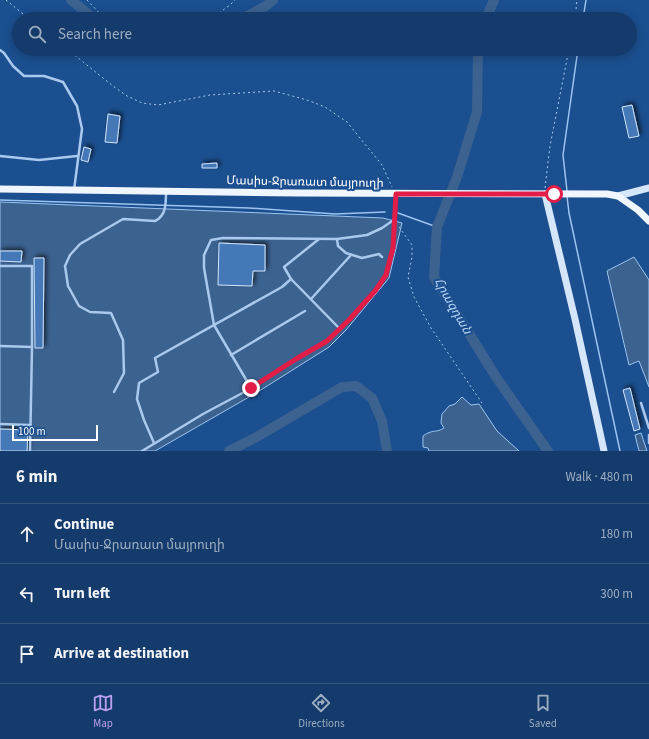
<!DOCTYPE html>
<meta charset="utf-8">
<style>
body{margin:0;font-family:"Source Sans 3","Noto Sans Armenian",sans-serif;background:#214673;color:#f1f3f6}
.scale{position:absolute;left:12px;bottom:10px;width:86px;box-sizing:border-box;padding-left:4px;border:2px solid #fff;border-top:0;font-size:11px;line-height:14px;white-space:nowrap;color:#fff;-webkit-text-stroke:3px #1b4f8f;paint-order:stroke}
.stop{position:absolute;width:12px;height:12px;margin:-9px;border:3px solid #e11d48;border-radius:50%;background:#fff}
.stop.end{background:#e11d48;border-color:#fff;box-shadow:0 1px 4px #0008}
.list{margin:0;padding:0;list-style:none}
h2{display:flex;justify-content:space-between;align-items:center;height:52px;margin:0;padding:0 16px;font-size:17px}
h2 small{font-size:13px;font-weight:400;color:#9dadc1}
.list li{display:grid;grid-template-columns:26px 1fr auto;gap:12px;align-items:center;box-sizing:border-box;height:60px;padding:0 16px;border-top:1px solid #33557e}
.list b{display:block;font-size:15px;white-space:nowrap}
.list p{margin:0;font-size:13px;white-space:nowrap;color:#9dadc1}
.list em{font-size:13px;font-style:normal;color:#9dadc1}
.icon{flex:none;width:22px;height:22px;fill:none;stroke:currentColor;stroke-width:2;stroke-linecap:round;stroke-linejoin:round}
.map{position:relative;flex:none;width:649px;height:451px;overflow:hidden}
.search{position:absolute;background:#143b6b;box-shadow:0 2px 10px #0003;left:12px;right:12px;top:12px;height:44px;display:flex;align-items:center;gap:10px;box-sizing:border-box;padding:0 14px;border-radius:22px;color:#9dadc1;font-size:15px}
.sheet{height:232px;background:#143b6b}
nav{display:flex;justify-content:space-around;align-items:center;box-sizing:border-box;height:56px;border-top:1px solid #33557e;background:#143b6b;font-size:11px;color:#9dadc1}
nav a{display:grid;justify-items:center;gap:2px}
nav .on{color:#bca0f2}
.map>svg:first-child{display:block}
.water{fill:#3c6290;stroke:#9cc4f0}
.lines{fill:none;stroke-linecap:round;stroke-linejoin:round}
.stream{stroke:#9cc4f0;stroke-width:1.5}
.river{stroke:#3c6290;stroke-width:10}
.building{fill:#4478b7;stroke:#cfe3fa;filter:url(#shadow)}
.path{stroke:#a9c9ee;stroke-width:1;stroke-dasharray:2 3;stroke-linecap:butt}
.lane{stroke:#a9c9ee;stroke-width:2.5}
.secondary{stroke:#d6e6fa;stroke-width:7}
.primary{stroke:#f0f6ff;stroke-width:7}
.route{stroke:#e11d48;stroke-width:5}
.labels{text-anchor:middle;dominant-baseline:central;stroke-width:4;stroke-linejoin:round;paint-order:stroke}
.street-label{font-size:12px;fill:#fff;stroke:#1b4f8f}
.water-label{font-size:13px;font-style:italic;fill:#b5d3f5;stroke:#1b4f8f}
</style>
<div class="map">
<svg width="649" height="451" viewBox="0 0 649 451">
<defs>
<filter id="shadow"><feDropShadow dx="2.5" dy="-2.5" stdDeviation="2" flood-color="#0009"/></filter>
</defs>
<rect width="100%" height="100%" fill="#1b4f8f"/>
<!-- water -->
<g class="water">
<path d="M0 202 383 218 402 223 389 278 346 330 329 347 256 393 155 451H0Z"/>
<path d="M634 257 649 280V387L639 361 629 365 607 271Z"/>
<path d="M462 397 471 405 479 404 497 431 519 451H429L428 448 423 447V436C432 429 437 433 444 428L441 423 442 414 449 406 455 404Z"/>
<path d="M641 433 647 451H639L635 435Z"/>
</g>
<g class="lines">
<!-- stream -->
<g class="stream">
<path d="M583 19 586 0"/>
<path d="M567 191 563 155 578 49"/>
<path d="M567 196 569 213 620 451"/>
<path d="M0 200 249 208 335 214 385 212"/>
<path d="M398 213 437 227"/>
</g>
<!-- river -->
<g class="river">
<path d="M71 0 94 19"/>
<path d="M242 19 266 6 273 0"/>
<path d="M486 19 494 0"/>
<path d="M478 49 477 112 457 177 437 227 434 277 496 377 548 451"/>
<path d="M229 451 255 438 342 387 356 386 372 398 382 421 387 451"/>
</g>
</g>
<!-- building -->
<g class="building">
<path d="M632 105 639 136 629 138 622 107Z"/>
<path d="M108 114 120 116 117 143 105 142Z"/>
<path d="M84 147 91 149 88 162 81 160Z"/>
<path d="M217 163V168H202V164Z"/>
<path d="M219 243 265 245V271H253L252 286 218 285Z"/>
<path d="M0 251H22L21 262 0 261Z"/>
<path d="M34 258H44L43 348H35Z"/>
<path d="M630 388 640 429 634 431 623 390Z"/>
<path d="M0 429 28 430 27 451H0Z"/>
</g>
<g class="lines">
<!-- path -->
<g class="path">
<path d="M6 0 29 19"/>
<path d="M87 0 105 19"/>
<path d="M211 19 230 5 235 0"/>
<path d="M575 19 577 0"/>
<path d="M67 49 113 86 127 96 142 103 158 105 210 95 274 91 307 100 325 107 347 122 382 165 392 187"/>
<path d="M545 188 550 146 569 49"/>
<path d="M399 227 412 245V257L408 277 414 297 431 328 482 403"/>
</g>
<!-- lane -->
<g class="lane">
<path d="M0 50 4 53 13 66 24 76H44L63 82 77 106 82 129 74 190"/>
<path d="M0 156 39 160 77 156"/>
<path d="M319 239 284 267 291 279 340 329"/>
<path d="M337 239 338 246 346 253 362 258 379 254 382 257"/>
<path d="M0 266H32V347L30 451"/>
<path d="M311 299 351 255"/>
<path d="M0 346 32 347"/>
<path d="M231 355 305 311"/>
<path d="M251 388 214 325 204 268V255L211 240 223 238 337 239 367 235 382 228 395 219"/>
<path d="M114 392 124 373 123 340 111 313 90 312 79 306 68 286 65 266 70 255 80 244 123 219 155 221C166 216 166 204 166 192"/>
<path d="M641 403 649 428"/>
<path d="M0 424 31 425"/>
<path d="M649 435V443"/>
<path d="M154 443 144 420 137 399 139 383 158 372 155 358 282 287 291 279"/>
<path d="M142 451 203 414 248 390 296 359 327 341 349 320 375 291 386 275 393 248 396 194"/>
</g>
<!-- secondary -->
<g class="secondary">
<path d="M545 194 575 319 604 451"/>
<path d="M618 196 649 188"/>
</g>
<!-- primary -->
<path class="primary" d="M0 189 297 193 607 194 618 196 638 210 649 221"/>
</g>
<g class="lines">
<!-- route -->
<path class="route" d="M251 388 296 359 327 341 349 320 375 291 386 275 393 248 396 194H554"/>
</g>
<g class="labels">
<!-- street labels -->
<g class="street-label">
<text transform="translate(305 182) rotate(1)">Մասիս-Ջրառատ մայրուղի</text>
</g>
<!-- water labels -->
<g class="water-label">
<text transform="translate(453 306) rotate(60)">Հրազդան</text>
</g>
</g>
</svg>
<div class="scale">100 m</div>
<div class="stop" style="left:554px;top:194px"></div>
<div class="stop end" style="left:251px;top:388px"></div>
<div class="search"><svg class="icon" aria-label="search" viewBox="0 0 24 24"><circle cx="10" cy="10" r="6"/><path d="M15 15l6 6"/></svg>Search here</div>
</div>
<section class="sheet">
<h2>6 min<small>Walk · 480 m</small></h2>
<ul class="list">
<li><svg class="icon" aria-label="ahead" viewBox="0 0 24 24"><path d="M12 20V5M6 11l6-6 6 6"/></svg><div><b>Continue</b><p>Մասիս-Ջրառատ մայրուղի</p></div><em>180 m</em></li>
<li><svg class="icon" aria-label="left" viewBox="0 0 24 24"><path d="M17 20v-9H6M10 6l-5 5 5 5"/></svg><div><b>Turn left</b></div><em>300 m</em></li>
<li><svg class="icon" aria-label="arrive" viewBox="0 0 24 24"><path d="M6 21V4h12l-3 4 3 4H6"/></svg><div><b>Arrive at destination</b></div></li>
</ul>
</section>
<nav>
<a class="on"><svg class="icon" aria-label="map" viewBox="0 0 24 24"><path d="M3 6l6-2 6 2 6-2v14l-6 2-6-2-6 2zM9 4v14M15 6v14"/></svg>Map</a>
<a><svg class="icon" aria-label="directions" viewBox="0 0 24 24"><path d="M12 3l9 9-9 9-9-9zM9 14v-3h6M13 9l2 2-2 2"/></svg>Directions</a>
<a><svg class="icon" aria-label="saved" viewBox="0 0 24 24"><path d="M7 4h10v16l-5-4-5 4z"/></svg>Saved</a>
</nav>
